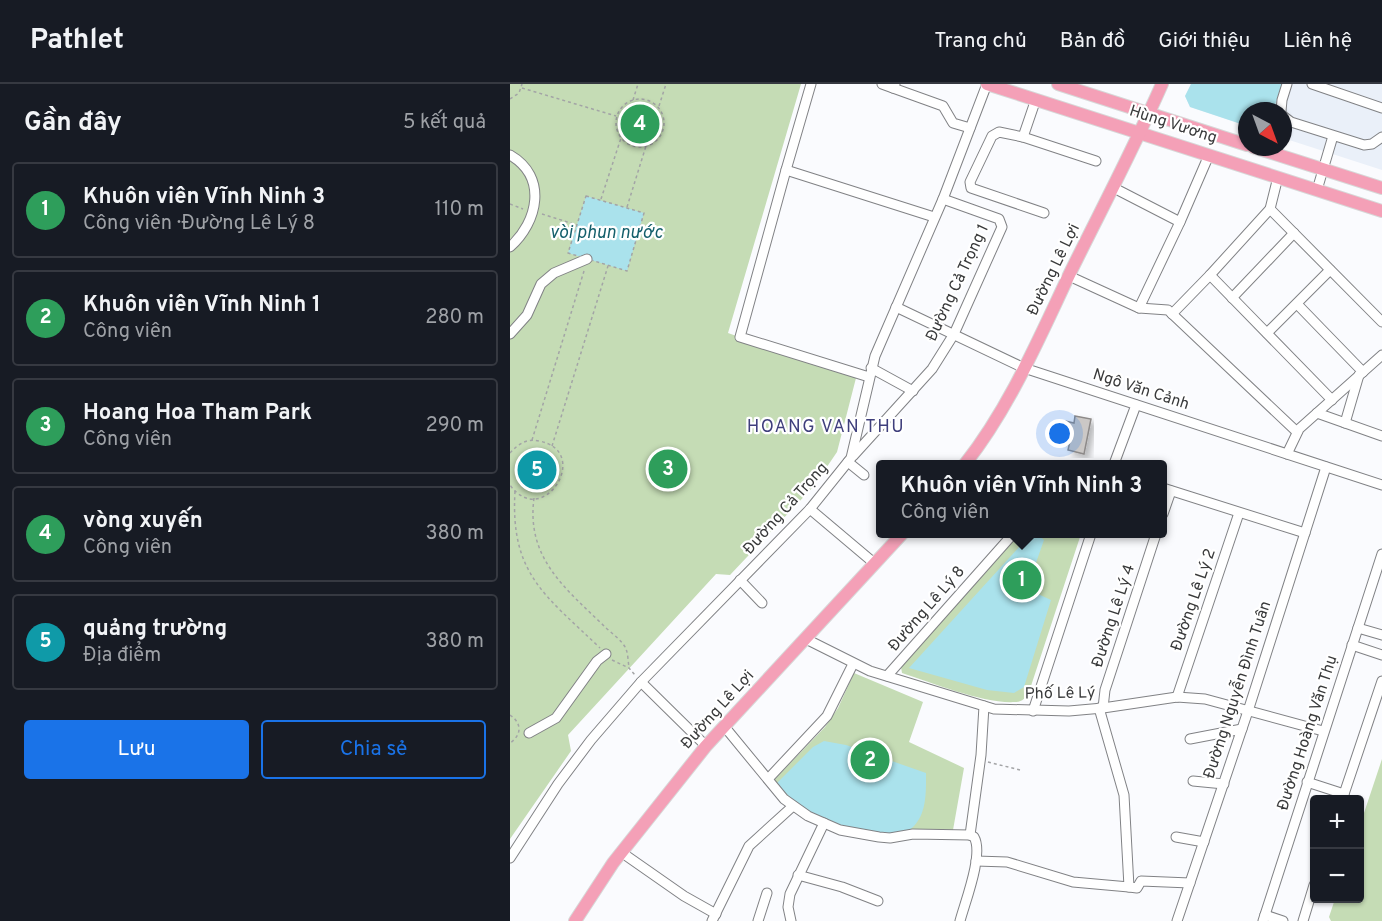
<!DOCTYPE html>
<html lang="vi">
<meta charset="utf-8">
<style>
body{margin:0;font-family:Overpass,sans-serif;background:#20242c;color:#f1f3f6}
.controls{position:absolute;right:18px;bottom:18px;display:grid;overflow:hidden;border-radius:6px;box-shadow:0 2px 4px #0004}
.controls button{width:54px;height:54px;display:grid;place-items:center;padding:0;border:0;border-bottom:2px solid #363941;background:#171b24;color:#f1f3f6;font:30px sans-serif}
.compass{position:absolute;left:728px;top:18px;width:54px;height:54px;border-radius:50%;background:#171b24;box-shadow:0 2px 4px #0004;rotate:139deg}
.you{position:absolute;left:550px;top:350px;width:21px;height:21px;margin:-15px;border:4px solid #fff;border-radius:50%;background:#1a73e8;box-shadow:0 0 0 9px #1a73e833}
.badge{display:grid;place-items:center;width:39px;height:39px;border-radius:50%;background:#1a73e8;color:#fff;font-size:20px;font-weight:700}
.pin{position:absolute;translate:-50% -50%;border:3px solid #fff;box-shadow:0 2px 6px #0006}
.popup{position:absolute;left:366px;top:376px;width:291px;height:78px;box-sizing:border-box;display:grid;place-content:center;border-radius:6px;background:#171b24;filter:drop-shadow(0 2px 4px #0005);font-size:20px;white-space:nowrap;color:#9ea1a6}
.popup b{font-size:22px;color:#f1f3f6}
.popup::after{content:'';position:absolute;left:50%;top:100%;margin-left:-12px;border:12px solid transparent;border-top-color:#171b24}
.list{margin:0;padding:0;list-style:none}
h2{display:flex;justify-content:space-between;align-items:center;height:78px;margin:0;padding:0 24px;font-size:26px}
h2 small{font-size:20px;font-weight:400;color:#9ea1a6}
.list li{display:grid;grid-template-columns:39px 1fr auto;gap:18px;align-items:center;box-sizing:border-box;height:96px;margin:0 12px 12px;padding:0 12px;border:2px solid #363941;border-radius:6px}
.list b{display:block;font-size:22px;white-space:nowrap}
.list p{margin:0;font-size:20px;white-space:nowrap;color:#9ea1a6}
.list em{font-size:20px;font-style:normal;color:#9ea1a6}
.actions{display:flex;gap:12px;padding:18px 24px}
.actions a{flex:1;padding:14px 0;border:2px solid #1a73e8;border-radius:6px;text-align:center;font-size:21px;color:#1a73e8}
.actions .main{background:#1a73e8;color:#fff}
.map{position:relative;flex:none;width:872px;height:837px;overflow:hidden}
header{display:flex;align-items:center;gap:36px;box-sizing:border-box;height:84px;padding:0 30px;background:#171b24;border-bottom:2px solid #363941}
header strong{font-size:28px}
nav{display:flex;gap:33px;margin-inline-start:auto;font-size:21px}
main{display:flex}
aside{flex:1;background:#171b24}
.map>svg:first-child{display:block}
.built{fill:#eaf0f9}
.green{fill:#c5dcb5}
.water{fill:#aae2ec}
.building{fill:#cbc8c6;stroke:#8d8a89;stroke-width:1.5;filter:url(#shadow)}
.lines{fill:none;stroke-linecap:round;stroke-linejoin:round}
.minor-casing{stroke:#818285;stroke-width:11}
.major-casing{stroke:#d7d8d8;stroke-width:14}
.path{stroke:#a3a4a6;stroke-width:1.5;stroke-dasharray:3 3;stroke-linecap:butt}
.minor{stroke:#fff;stroke-width:9}
.major{stroke:#f4a0b7;stroke-width:12}
.labels{text-anchor:middle;dominant-baseline:central;stroke-width:4.5;stroke-linejoin:round;paint-order:stroke}
.street-label{font-size:16px;fill:#393a3b;stroke:#fff}
.water-label{font-size:18px;font-style:italic;fill:#145f6b;stroke:#fff}
.neighbourhood-label{font-size:18px;letter-spacing:1.5px;fill:#3f3f7c;stroke:#fff}
</style>
<header>
<strong>Pathlet</strong>
<nav><a>Trang chủ</a><a>Bản đồ</a><a>Giới thiệu</a><a>Liên hệ</a></nav>
</header>
<main>
<aside>
<h2>Gần đây<small>5 kết quả</small></h2>
<ul class="list">
<li><span class="badge" style="background:#2e9e5b">1</span><div><b>Khuôn viên Vĩnh Ninh 3</b><p>Công viên · Đường Lê Lý 8</p></div><em>110 m</em></li>
<li><span class="badge" style="background:#2e9e5b">2</span><div><b>Khuôn viên Vĩnh Ninh 1</b><p>Công viên</p></div><em>280 m</em></li>
<li><span class="badge" style="background:#2e9e5b">3</span><div><b>Hoang Hoa Tham Park</b><p>Công viên</p></div><em>290 m</em></li>
<li><span class="badge" style="background:#2e9e5b">4</span><div><b>vòng xuyến</b><p>Công viên</p></div><em>380 m</em></li>
<li><span class="badge" style="background:#0f9aa8">5</span><div><b>quảng trường</b><p>Địa điểm</p></div><em>380 m</em></li>
</ul>
<div class="actions"><a class="main">Lưu</a><a>Chia sẻ</a></div>
</aside>
<div class="map">
<svg width="872" height="837" viewBox="0 0 872 837">
<defs>
<filter id="shadow"><feDropShadow dx="4.5" dy="4.5" stdDeviation="3" flood-color="#0004"/></filter>
</defs>
<rect width="100%" height="100%" fill="#fafbfe"/>
<!-- built -->
<path class="built" d="M681 0H872V86L773 54V27H737V42L680 23 675 12Z"/>
<!-- green -->
<g class="green">
<path d="M0 0H291L218 249 346 294 327 368 304 402 220 491 206 490 58 651 61 667 0 755Z"/>
<path d="M509 450H571L519 608C515 614 513 618 505 618 474 620 423 599 392 589L391 583Z"/>
<path d="M344 589 413 618 399 658 454 684 443 746 411 745 387 752 287 722 263 697 315 643 328 624Z"/>
<path d="M872 675V837H821L819 833 825 815 850 814V741Z"/>
</g>
<!-- water -->
<g class="water">
<path d="M681 0H772L763 27H737V42L680 23 675 12Z"/>
<path d="M76 112 134 129 117 187 58 169Z"/>
<path d="M521 450H527L534 456 521 493V503L528 510 541 516 514 603 504 609 477 606 399 584Z"/>
<path d="M314 657 336 661 416 689C416 706 417 729 404 742 382 765 317 739 294 725 284 718 275 709 267 699L303 663Z"/>
</g>
<!-- building -->
<path class="building" d="M565 332 581 335 574 370 558 366 560 357 551 355 555 337 564 339Z"/>
<g class="lines">
<defs>
<g id="minor">
<path d="M301 0 276 86 230 253 359 293"/>
<path d="M372 0 383 4 385 0"/>
<path d="M802 0 872 24"/>
<path d="M383 4 433 22 443 39 460 44"/>
<path d="M771 27 772 16 777 0"/>
<path d="M773 32 781 38 854 61 862 60 872 53"/>
<path d="M513 53 526 15"/>
<path d="M0 71C38 93 28 138 0 163"/>
<path d="M276 86 424 133"/>
<path d="M602 103 670 138"/>
<path d="M807 106 823 52"/>
<path d="M760 125 872 238"/>
<path d="M534 129 461 104 460 98 482 52 489 48 513 53 586 77"/>
<path d="M700 191 760 125 768 93"/>
<path d="M559 192 629 224 658 226 787 348"/>
<path d="M722 214 784 149"/>
<path d="M787 220 853 288"/>
<path d="M386 223 514 284 872 401"/>
<path d="M629 224 670 138 699 71"/>
<path d="M662 230 700 191 822 316"/>
<path d="M757 249 820 186"/>
<path d="M0 250 17 231 31 200 44 189 77 175"/>
<path d="M361 284 403 307"/>
<path d="M807 329 872 352"/>
<path d="M835 339 849 291"/>
<path d="M777 370 789 345 872 271"/>
<path d="M343 372 422 285 444 250 492 143 489 135 433 115"/>
<path d="M338 378 354 391"/>
<path d="M604 380 626 321"/>
<path d="M653 404 795 449"/>
<path d="M300 425 364 479"/>
<path d="M653 430 661 407"/>
<path d="M230 496 252 519"/>
<path d="M848 544 872 551"/>
<path d="M296 555 360 587 484 625 559 627 593 624 667 613 695 615 813 647"/>
<path d="M842 561 872 571"/>
<path d="M377 592 503 450"/>
<path d="M131 598 196 662"/>
<path d="M667 613 729 429"/>
<path d="M593 624 595 606 646 450"/>
<path d="M523 627 581 450"/>
<path d="M214 642 274 715 298 732 330 746 369 753 380 754 403 750 460 751"/>
<path d="M19 649 46 634 87 577 96 570"/>
<path d="M680 655 732 645"/>
<path d="M258 695 317 632 343 580"/>
<path d="M683 697 714 700"/>
<path d="M797 698 834 710"/>
<path d="M832 716 872 597"/>
<path d="M666 753 694 758"/>
<path d="M111 768 174 812 206 830"/>
<path d="M0 774 48 700 81 656 131 598 300 425 341 374 365 272 433 115 477 0"/>
<path d="M466 777 497 778 563 798 619 803 614 711 589 624"/>
<path d="M288 791 332 803 368 817"/>
<path d="M619 803 627 804 631 797 680 799"/>
<path d="M755 831 773 837"/>
<path d="M202 837 239 762 283 722"/>
<path d="M248 837 257 809"/>
<path d="M281 837 278 823 280 810 314 739"/>
<path d="M450 837C455 818 474 770 464 753L460 751 471 671 474 622"/>
<path d="M667 837 738 627 816 383"/>
<path d="M753 837 872 470"/>
<path d="M793 837 804 801"/>
</g>
<g id="major">
<path d="M477 0 872 127"/>
<path d="M548 0 737 61"/>
<path d="M743 63 872 104"/>
<path d="M455 380C500 323 529 254 560 189 591 126 624 64 652 0"/>
<path d="M65 837 103 779 196 662 392 450"/>
</g>
</defs>
<!-- minor casing -->
<use href="#minor" class="minor-casing"/>
<!-- major casing -->
<use href="#major" class="major-casing"/>
<!-- path -->
<g class="path">
<path d="M12 4 106 32"/>
<circle cx="130" cy="39" r="24"/>
<path d="M0 15 9 9 12 0"/>
<path d="M123 16 128 0"/>
<path d="M149 22 156 0"/>
<path d="M76 112 134 129 117 187 58 169Z"/>
<path d="M91 115 111 54"/>
<path d="M0 120 13 125"/>
<path d="M117 123 136 62"/>
<path d="M32 130 67 141"/>
<path d="M22 356 74 187"/>
<path d="M42 362 98 182"/>
<path d="M0 369C8 360 17 354 29 357 83 367 33 447 0 401"/>
<path d="M5 407C0 490 35 511 90 564"/>
<path d="M24 414C16 474 55 504 94 542 100 548 113 557 116 565 118 570 118 577 119 583"/>
<path d="M102 576 119 584 125 591"/>
<path d="M0 631C12 639 12 651 0 659"/>
<path d="M478 678 510 686"/>
</g>
<!-- minor -->
<use href="#minor" class="minor"/>
<!-- major -->
<use href="#major" class="major"/>
</g>
<g class="labels">
<!-- street labels -->
<g class="street-label">
<text transform="translate(663 41) rotate(18)">Hùng Vương</text>
<text transform="translate(544 186) rotate(-64)">Đường Lê Lợi</text>
<text transform="translate(448 199) rotate(-65)">Đường Cả Trọng 1</text>
<text transform="translate(631 306) rotate(18)">Ngô Văn Cảnh</text>
<text transform="translate(276 425) rotate(-48)">Đường Cả Trọng</text>
<text transform="translate(684 516) rotate(-71)">Đường Lê Lý 2</text>
<text transform="translate(417 525) rotate(-49)">Đường Lê Lý 8</text>
<text transform="translate(604 532) rotate(-72)">Đường Lê Lý 4</text>
<text transform="translate(728 606) rotate(-72)">Đường Nguyễn Đình Tuân</text>
<text transform="translate(550 610) rotate(-1)">Phố Lê Lý</text>
<text transform="translate(208 626) rotate(-48)">Đường Lê Lợi</text>
<text transform="translate(798 649) rotate(-72)">Đường Hoàng Văn Thụ</text>
</g>
<!-- water labels -->
<g class="water-label">
<text x="96" y="149">vòi phun nước</text>
</g>
<!-- neighbourhood labels -->
<g class="neighbourhood-label">
<text x="316" y="343">HOANG VAN THU</text>
</g>
</g>
</svg>
<div class="controls">
<button>+</button>
<button>−</button>
</div>
<svg class="compass" viewBox="-18 -18 36 36"><path d="M0-13l5 13h-10z" fill="#e53935"/><path d="M0 13l5-13h-10z" fill="#9ea1a6"/></svg>
<div class="you"></div>
<div class="pin badge" style="left:512px;top:496px;background:#2e9e5b">1</div>
<div class="popup"><b>Khuôn viên Vĩnh Ninh 3</b>Công viên</div>
<div class="pin badge" style="left:360px;top:676px;background:#2e9e5b">2</div>
<div class="pin badge" style="left:158px;top:385px;background:#2e9e5b">3</div>
<div class="pin badge" style="left:130px;top:40px;background:#2e9e5b">4</div>
<div class="pin badge" style="left:27px;top:386px;background:#0f9aa8">5</div>
</div>
</main>
